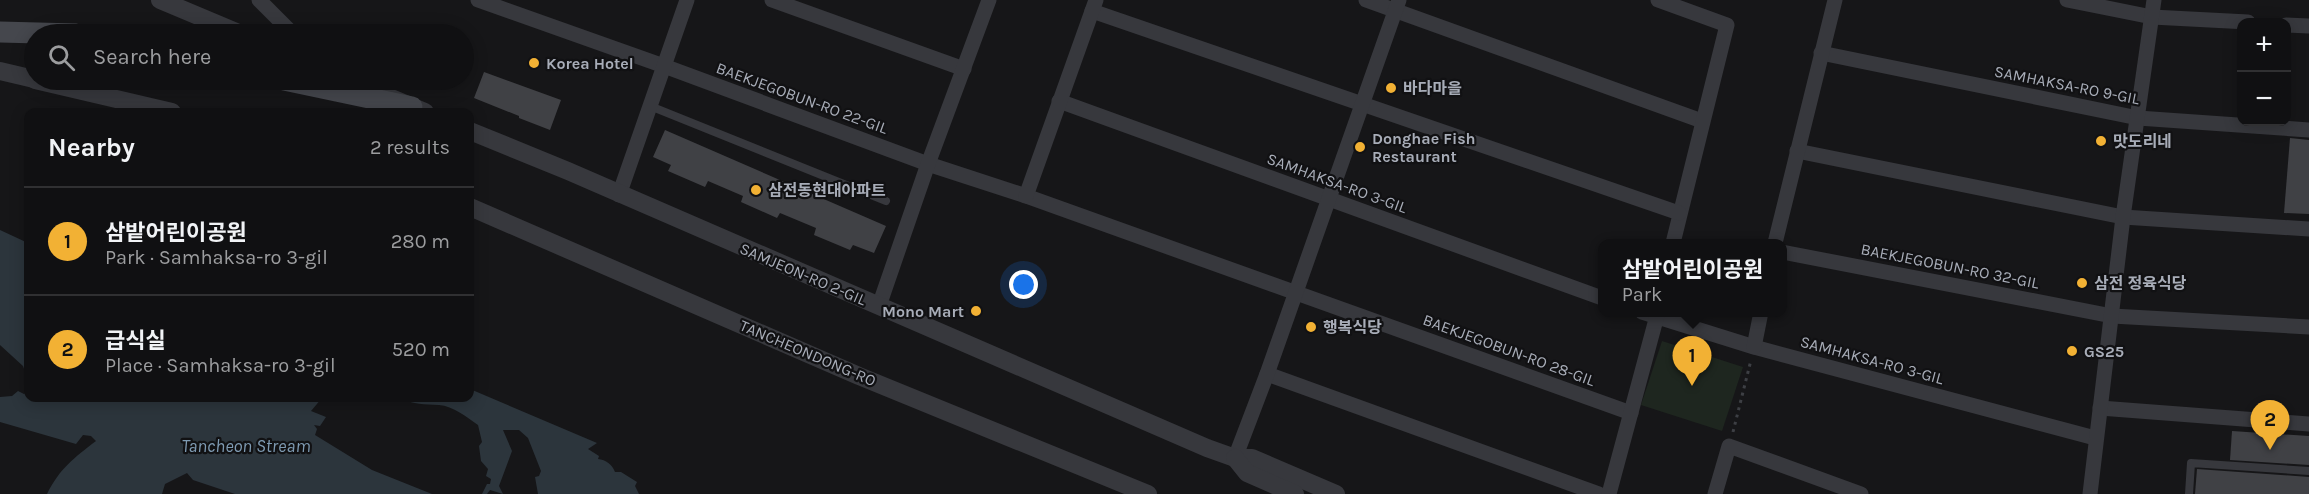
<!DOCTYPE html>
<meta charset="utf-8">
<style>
body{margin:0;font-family:Karla,"Noto Sans KR",sans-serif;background:#19191b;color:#f1f3f6}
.controls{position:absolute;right:18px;top:18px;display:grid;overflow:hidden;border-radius:12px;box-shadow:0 3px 15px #0003}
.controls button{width:54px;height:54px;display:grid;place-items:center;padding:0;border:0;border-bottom:2px solid #303032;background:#101012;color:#f1f3f6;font:30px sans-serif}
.you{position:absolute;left:1024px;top:285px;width:21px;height:21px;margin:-15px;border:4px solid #fff;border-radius:50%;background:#1a73e8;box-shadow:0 0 0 9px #1a73e833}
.badge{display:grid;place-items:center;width:39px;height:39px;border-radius:50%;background:#f2b134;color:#111;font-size:20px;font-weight:700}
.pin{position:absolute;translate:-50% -50px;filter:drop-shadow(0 2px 3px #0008)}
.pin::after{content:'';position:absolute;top:32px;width:21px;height:18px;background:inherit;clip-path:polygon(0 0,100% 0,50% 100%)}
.popup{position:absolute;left:1598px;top:239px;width:189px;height:78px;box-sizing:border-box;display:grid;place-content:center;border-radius:12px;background:#101012;filter:drop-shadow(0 2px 4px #0005);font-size:20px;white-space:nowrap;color:#9c9d9f}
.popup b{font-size:22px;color:#f1f3f6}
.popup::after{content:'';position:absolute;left:50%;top:100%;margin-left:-12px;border:12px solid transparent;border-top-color:#101012}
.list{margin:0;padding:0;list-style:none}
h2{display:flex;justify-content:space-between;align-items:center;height:78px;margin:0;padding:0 24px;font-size:26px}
h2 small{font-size:20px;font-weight:400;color:#9c9d9f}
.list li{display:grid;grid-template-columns:39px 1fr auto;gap:18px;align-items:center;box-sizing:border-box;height:108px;padding:0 24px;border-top:2px solid #303032}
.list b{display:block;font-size:22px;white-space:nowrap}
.list p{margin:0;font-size:20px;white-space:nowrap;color:#9c9d9f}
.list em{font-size:20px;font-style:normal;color:#9c9d9f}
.icon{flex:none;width:33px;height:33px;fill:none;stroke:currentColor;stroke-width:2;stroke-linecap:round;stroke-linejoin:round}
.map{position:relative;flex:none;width:2309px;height:494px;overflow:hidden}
.search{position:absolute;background:#101012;box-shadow:0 3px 15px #0003;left:24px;top:24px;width:450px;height:66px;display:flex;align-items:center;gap:15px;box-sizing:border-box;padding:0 21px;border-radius:33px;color:#9c9d9f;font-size:22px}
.panel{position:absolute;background:#101012;box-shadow:0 3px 15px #0003;left:24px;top:108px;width:450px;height:294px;border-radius:12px}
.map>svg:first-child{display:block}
.green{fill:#1e261f}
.water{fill:#2c353c}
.building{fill:#404145}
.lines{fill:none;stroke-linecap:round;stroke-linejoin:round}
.path{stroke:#3d3f44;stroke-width:3;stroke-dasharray:3 4.5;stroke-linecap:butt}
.service{stroke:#37383d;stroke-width:8}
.minor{stroke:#37383d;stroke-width:15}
.tertiary{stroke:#37383d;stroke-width:18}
.secondary{stroke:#45474d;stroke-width:21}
.poi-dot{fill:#f2b134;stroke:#111113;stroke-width:2}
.labels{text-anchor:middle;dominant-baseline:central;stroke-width:4.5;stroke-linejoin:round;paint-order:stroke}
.poi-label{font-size:16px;font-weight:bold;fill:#a8adb8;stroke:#111113;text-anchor:start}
.street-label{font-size:16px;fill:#a8adb8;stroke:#111113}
.water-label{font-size:18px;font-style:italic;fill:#7f9bb3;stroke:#111113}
</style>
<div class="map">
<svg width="2309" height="494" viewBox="0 0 2309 494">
<rect width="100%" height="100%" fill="#161618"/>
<!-- green -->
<path class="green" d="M1662 341 1743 367 1722 431 1641 405Z"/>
<!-- water -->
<g class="water">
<path d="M0 230 28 243V380L23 366 0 345Z"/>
<path d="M470 389 597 443 588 449 599 456 598 459C606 460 612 464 615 472H621L637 482 635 486 639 494H538L535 477 539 476 541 471 528 438 519 430H503L512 451 499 486 503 494 490 490 487 494H482L487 484H490L491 479 486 476 488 469 481 461 479 446 482 442 478 425C467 417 453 406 439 405 424 404 414 405 401 398H470Z"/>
<path d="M18 391 24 394 28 392V398H322L311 411 326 417 320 426 314 425 317 429 315 435 372 470 432 494H235L193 480 187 473 165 484 162 494H47C60 468 74 458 96 441L91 436 83 435 76 444 0 422V397L12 396Z"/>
</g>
<!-- building -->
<g class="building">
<path d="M484 72 561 100 550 130 519 118V116L474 98Z"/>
<path d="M665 130 886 226 874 253 853 245 850 250 814 235 816 228 780 213 777 218 741 202 743 196 708 181 705 187 668 171 671 165 653 157Z"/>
<path d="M2290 138 2309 140V214L2284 213Z"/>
<path d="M2232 431 2309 436V465L2230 460Z"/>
<path d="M2197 469 2309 477V494H2195Z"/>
</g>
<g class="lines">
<!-- path -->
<path class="path" d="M1733 432 1751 360"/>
<!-- service -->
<g class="service">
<path d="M650 106 886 201"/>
<path d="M2189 494 2191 463 2309 471"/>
</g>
<!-- minor -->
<g class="minor">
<path d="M259 0 293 34"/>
<path d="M478 0 664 66 928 164 1026 196 1631 413"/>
<path d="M772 0 964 69"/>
<path d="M1366 0 1702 121"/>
<path d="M1658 0 1727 25 1673 243"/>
<path d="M2067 0 2152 17 2248 22"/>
<path d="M1092 11 1679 213"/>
<path d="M2286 25 2309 26"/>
<path d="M1821 53 2138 118 2309 130"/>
<path d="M1059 101 1602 298"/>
<path d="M1797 151 2123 217 2309 229"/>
<path d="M619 195 687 0"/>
<path d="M1026 196 1096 0"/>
<path d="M1775 243 1835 0"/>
<path d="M1782 252 2112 316 2309 327"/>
<path d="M879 306 928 164 989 0"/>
<path d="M1642 312 1754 347 2095 438"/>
<path d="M1754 347 1761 312"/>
<path d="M1267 374 1599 494"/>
<path d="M2100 408 2309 424"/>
<path d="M1235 458 1267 374 1399 0"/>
<path d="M1609 494 1658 312"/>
<path d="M1715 494 1729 446 1861 494"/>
<path d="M2090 494 2123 217 2154 0"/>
</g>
<!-- tertiary -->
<g class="tertiary">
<path d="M160 0 241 34"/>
<path d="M0 71 34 79"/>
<path d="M35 80 172 112"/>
<path d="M348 80 425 112"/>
<path d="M470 131 568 171 1207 448 1235 458H1252L1336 494"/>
<path d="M470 207 859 376 1148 494"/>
<path d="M1235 458 1247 473 1295 494"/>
</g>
<!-- secondary -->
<g class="secondary">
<path d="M0 32 76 34"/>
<path d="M284 80 412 107"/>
</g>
</g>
<!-- markers -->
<g class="poi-dot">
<circle cx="534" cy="63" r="6"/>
<circle cx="1391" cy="88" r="6"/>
<circle cx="2101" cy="141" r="6"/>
<circle cx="1360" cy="147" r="6"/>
<circle cx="756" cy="190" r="6"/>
<circle cx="2082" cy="283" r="6"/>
<circle cx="976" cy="311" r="6"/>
<circle cx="1311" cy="327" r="6"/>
<circle cx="2072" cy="351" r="6"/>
</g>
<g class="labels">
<!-- poi labels -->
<g class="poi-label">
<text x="546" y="63">Korea Hotel</text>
<text x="1403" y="88">바다마을</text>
<text x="1372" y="138">Donghae Fish<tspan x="1372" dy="18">Restaurant</tspan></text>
<text x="2113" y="141">맛도리네</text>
<text x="768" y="190">삼전동현대아파트</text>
<text x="2094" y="283">삼전 정육식당</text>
<text x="964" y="311" text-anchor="end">Mono Mart</text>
<text x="1323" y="327">행복식당</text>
<text x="2084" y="351">GS25</text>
</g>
<!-- street labels -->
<g class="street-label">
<text transform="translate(2067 85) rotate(11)">SAMHAKSA-RO 9-GIL</text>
<text transform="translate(802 98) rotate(20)">BAEKJEGOBUN-RO 22-GIL</text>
<text transform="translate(1337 183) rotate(20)">SAMHAKSA-RO 3-GIL</text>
<text transform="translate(1950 266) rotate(11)">BAEKJEGOBUN-RO 32-GIL</text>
<text transform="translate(803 274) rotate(23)">SAMJEON-RO 2-GIL</text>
<text transform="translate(1509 350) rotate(20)">BAEKJEGOBUN-RO 28-GIL</text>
<text transform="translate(808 353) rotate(23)">TANCHEONDONG-RO</text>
<text transform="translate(1872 360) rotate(15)">SAMHAKSA-RO 3-GIL</text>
</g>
<!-- water labels -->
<g class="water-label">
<text x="246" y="446">Tancheon Stream</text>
</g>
</g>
</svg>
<div class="controls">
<button>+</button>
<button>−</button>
</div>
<div class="you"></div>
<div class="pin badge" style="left:1692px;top:386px">1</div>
<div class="popup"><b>삼밭어린이공원</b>Park</div>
<div class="pin badge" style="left:2270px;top:450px">2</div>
<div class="search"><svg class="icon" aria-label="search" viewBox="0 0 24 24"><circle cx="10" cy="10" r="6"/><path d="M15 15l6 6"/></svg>Search here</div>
<section class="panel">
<h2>Nearby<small>2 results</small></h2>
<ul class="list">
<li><span class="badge">1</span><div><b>삼밭어린이공원</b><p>Park · Samhaksa-ro 3-gil</p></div><em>280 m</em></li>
<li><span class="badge">2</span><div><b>급식실</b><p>Place · Samhaksa-ro 3-gil</p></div><em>520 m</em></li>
</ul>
</section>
</div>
